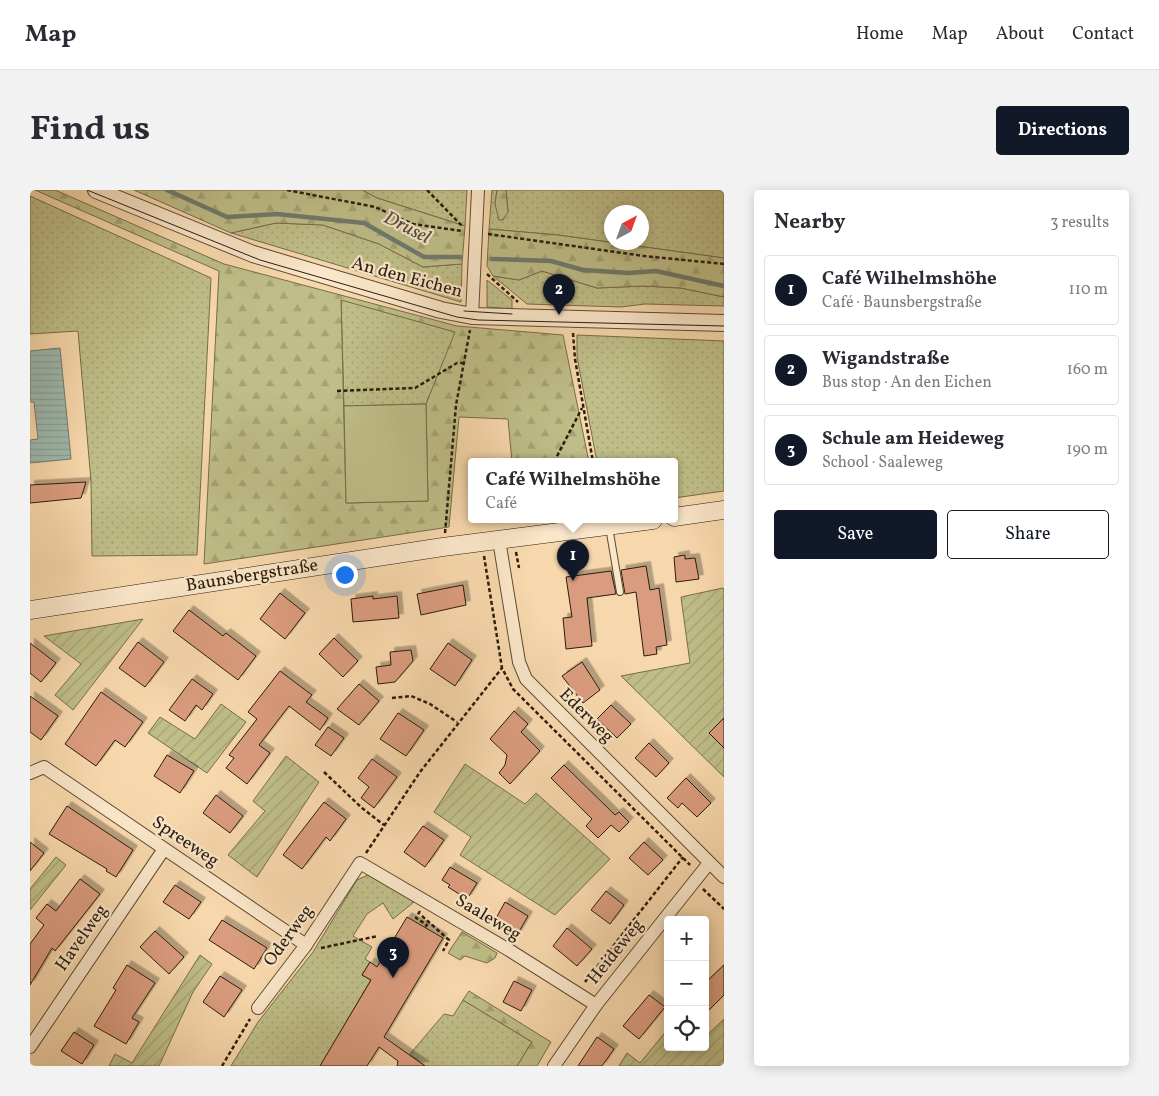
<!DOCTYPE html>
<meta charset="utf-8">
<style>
body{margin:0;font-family:Vollkorn,serif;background:#f2f2f3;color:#2b2b33}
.controls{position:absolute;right:15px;bottom:15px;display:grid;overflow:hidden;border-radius:5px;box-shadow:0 2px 12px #0003}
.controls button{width:45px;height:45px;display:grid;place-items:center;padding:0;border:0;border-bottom:1px solid #e1e1e2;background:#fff;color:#2b2b33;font:25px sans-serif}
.compass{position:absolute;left:574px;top:15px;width:45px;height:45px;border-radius:50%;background:#fff;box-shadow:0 2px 12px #0003;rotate:41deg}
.you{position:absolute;left:314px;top:384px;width:18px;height:18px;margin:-12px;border:4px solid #fff;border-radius:50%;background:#1a73e8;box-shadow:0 0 0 8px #1a73e833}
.badge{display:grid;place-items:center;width:32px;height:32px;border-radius:50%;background:#111827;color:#fff;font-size:16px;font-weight:700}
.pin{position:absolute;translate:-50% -41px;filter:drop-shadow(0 1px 2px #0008)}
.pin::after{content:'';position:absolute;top:26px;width:18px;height:15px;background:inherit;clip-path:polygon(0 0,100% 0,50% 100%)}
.popup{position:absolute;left:438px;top:268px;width:210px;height:65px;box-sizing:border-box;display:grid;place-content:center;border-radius:5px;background:#fff;filter:drop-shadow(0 1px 4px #0005);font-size:16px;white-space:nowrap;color:#7c7c81}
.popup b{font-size:19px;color:#2b2b33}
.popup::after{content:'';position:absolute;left:50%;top:100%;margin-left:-10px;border:10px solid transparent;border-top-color:#fff}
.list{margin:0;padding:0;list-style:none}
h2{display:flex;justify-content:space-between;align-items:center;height:65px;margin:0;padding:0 20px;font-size:21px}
h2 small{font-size:16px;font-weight:400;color:#7c7c81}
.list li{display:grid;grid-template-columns:32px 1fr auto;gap:15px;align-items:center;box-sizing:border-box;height:70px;margin:0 10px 10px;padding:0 10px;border:1px solid #e1e1e2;border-radius:5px}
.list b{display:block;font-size:19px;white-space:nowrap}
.list p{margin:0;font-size:16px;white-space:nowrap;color:#7c7c81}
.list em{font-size:16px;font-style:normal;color:#7c7c81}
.actions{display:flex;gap:10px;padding:15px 20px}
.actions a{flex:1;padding:11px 0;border:1px solid #111827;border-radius:5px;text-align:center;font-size:18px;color:#111827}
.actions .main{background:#111827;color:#fff}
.icon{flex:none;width:28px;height:28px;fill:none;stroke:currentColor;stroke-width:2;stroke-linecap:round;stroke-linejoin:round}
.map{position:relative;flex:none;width:694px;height:876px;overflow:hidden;border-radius:5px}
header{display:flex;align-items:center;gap:30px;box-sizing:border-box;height:70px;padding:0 25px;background:#fff;border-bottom:1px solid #e1e1e2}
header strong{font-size:24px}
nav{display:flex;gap:28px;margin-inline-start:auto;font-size:18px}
.intro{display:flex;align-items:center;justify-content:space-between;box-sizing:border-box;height:120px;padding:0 30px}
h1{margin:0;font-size:35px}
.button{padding:12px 22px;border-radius:5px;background:#111827;color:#fff;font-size:18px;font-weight:700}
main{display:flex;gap:30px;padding:0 30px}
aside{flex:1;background:#fff;border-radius:5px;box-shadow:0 2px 12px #0003}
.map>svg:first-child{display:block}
.grass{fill:url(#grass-dots);stroke:#756d4a;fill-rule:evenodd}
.forest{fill:url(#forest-firs);stroke:#756d4a;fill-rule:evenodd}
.garden{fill:url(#garden-furrows);stroke:#756d4a}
.pitch{fill:#bfbe88;stroke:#756d4a}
.water{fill:url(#water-rules);stroke:#6f7a6e}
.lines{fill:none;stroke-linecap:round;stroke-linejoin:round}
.stream{stroke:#6f7a6e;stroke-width:4.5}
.building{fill:#da9c7e;stroke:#2b1c0d;filter:url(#shadow)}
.service-casing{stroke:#5e4b35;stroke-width:8}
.minor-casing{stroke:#5e4b35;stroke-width:14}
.tertiary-casing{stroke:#5e4b35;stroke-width:18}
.secondary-casing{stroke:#2b1c0d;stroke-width:19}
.path{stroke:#2b1c0d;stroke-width:2.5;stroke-dasharray:4 2.5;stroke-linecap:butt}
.service{stroke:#fae6c9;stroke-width:6}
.minor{stroke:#fae6c9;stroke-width:12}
.tertiary{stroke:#fae6c9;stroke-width:16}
.secondary{stroke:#fae6c9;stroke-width:18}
.tram{stroke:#2b1c0d;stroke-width:1}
.labels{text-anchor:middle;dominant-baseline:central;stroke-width:4.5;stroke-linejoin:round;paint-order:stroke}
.street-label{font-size:18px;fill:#2b1c0d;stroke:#fae6c9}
.water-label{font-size:19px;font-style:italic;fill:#4d4b3d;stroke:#fae6c9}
</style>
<header>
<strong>Map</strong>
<nav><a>Home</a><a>Map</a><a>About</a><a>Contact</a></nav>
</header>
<div class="intro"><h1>Find us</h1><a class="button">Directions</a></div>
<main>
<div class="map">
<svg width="694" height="876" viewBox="0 0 694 876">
<defs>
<pattern id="grass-dots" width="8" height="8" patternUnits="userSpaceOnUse" patternTransform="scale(1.25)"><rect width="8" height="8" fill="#bfbe88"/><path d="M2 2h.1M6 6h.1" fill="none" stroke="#a4a374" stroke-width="1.8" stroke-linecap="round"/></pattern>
<pattern id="forest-firs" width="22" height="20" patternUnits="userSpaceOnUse" patternTransform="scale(1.25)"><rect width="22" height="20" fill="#bfbe88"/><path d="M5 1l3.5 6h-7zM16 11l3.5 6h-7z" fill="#a4a374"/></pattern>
<pattern id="garden-furrows" width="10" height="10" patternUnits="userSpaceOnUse" patternTransform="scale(1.25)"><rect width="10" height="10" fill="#bfbe88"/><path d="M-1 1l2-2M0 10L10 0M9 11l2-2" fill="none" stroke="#a4a374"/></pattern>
<pattern id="water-rules" width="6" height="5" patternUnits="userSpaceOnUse" patternTransform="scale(1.25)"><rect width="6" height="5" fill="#9db9ae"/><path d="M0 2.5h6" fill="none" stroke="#879e94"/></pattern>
<filter id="shadow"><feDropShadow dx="4.5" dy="-4.5" stdDeviation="0" flood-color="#0004"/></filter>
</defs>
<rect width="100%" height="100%" fill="#f7d8ac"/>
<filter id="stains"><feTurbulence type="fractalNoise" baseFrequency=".004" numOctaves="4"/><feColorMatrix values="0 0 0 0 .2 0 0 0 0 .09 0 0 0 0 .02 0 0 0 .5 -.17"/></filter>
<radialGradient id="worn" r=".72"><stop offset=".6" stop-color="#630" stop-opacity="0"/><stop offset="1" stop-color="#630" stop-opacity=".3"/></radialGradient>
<!-- grass -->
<g class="grass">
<path d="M332 0H437L435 36 347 8Z"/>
<path d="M462 0H467L465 14 478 22 476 0H694V68L528 45 459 39ZM582 22H612V52H582Z"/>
<path d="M0 6 181 88 167 365 62 366 61 291 48 141 0 144Z"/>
<path d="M246 33 293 35 349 54 393 77 432 74 431 112 201 43Z"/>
<path d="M512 81 567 98 613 96 651 98 694 107V116L615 114 591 117 497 114 463 86 489 90Z"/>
<path d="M457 90 482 110V119L457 117Z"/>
<path d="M311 109 426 142 396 214 314 216Z"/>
<path d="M547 145 694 151V301L644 308V272H567L547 167Z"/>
<path d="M338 685 384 712 363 729 353 713 337 724 323 746 342 757 335 769 340 772 332 785 341 790 290 876H201L228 832 283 762 327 690Z"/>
<path d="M433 810 502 852 487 876H395L380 864 414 824 423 826Z"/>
</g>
<!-- forest -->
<g class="forest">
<path d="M5 0H25L194 74 427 136 533 145 559 272H482L478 229 429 227 419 337 174 374 189 81ZM311 110 425 142 396 214 398 311 316 313Z"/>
<path d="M104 0H332L347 8 435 36 432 74 393 77 349 54 293 35 246 33 201 43Z"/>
<path d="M467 0H476L478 22 473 30H469L465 14Z"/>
<path d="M459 39 528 45 694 68V107L651 98 613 96 567 98 512 81 489 90 463 86 457 76Z"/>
<path d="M432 742 467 763 465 768 457 773 435 766 430 770 418 763Z"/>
<path d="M439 801 521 852 507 876H487L502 852 433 810Z"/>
</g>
<!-- garden -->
<g class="garden">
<path d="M693 398 694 401V587L591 486 660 473 651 407Z"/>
<path d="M113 429 43 520 25 505 51 474 14 446Z"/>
<path d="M191 514 216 532 177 583 118 543 130 527 165 549Z"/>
<path d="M256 566 289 592 227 687 198 665 235 621 223 611Z"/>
<path d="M435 574 495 614 506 603 580 669 525 725 430 665 441 647 404 622Z"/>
<path d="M26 667 36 675 0 720V699Z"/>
<path d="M170 765 182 774 163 802 129 876H79L85 864 102 873Z"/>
<path d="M694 829V876H589L597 863 610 873 638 839V857H675V847Z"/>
</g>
<!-- pitch -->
<path class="pitch" d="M396 214 398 311 316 313 314 216Z"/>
<!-- water -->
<path class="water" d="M30 158 41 269 0 273V250L8 249 4 212H0V161Z"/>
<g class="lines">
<!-- stream -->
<g class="stream">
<path d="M137 0 197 27 247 24 334 33 394 67H430"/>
<path d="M462 69 521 71 553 80 599 83 626 81 694 96"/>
</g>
</g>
<!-- building -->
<g class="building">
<path d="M56 292 51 308 0 313V295Z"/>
<path d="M655 365V369L665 368 669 389 646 392 644 367Z"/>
<path d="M616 376 620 400 629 398 637 455 626 457 627 464 614 466 606 402 595 404 591 380Z"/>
<path d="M581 381 586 404 557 408 562 456 536 459 533 428 542 427 536 387Z"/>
<path d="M433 395 436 415 391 425 387 404Z"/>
<path d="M250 403 275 423 255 449 230 429Z"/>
<path d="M343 406V409L367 406 369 428 323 432 321 409Z"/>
<path d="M159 420 193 446 196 443 226 466 208 490 143 441Z"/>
<path d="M304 448 328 471 313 487 289 464Z"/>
<path d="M108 452 134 472 115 497 89 478Z"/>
<path d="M0 453 26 473 11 492 0 483Z"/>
<path d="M418 453 442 470 425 496 400 479Z"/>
<path d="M381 460 383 471 365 492 348 494 346 477 361 475 360 462Z"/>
<path d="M552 472 570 500 553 513 532 486Z"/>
<path d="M250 481 282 505 276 512 298 528 290 540 259 516 229 555 240 563 217 594 196 578 204 568 199 565 227 529 218 522Z"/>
<path d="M162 489 183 504 172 520 166 515 155 531 139 520Z"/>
<path d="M329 494 349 511 329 535 307 519Z"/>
<path d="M71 502 113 532 95 557 85 550 66 576 35 554Z"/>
<path d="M0 506 28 526 11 550 0 542Z"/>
<path d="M581 515 601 534 587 548 567 529Z"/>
<path d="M484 521 498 534 491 542 510 561 480 594 469 583 475 575 477 565 460 549Z"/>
<path d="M368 523 394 540 376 566 350 549Z"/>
<path d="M694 528V558L679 543Z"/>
<path d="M298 537 314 548 301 566 285 555Z"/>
<path d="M619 553 639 573 626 587 605 568Z"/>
<path d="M137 565 164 581 150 603 124 586Z"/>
<path d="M342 569 367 587 344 618 331 608 339 597 328 588Z"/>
<path d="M534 575 585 625 589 622 599 632 589 642 581 635 568 648 556 636 562 629 521 588Z"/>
<path d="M656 588 681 613 667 627 652 613 648 618 637 608Z"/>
<path d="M186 605 213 626 200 643 173 623Z"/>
<path d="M294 612 316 629 300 651 296 647 272 679 253 665Z"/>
<path d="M37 616 103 660 86 687 76 681 77 679 19 644Z"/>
<path d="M393 636 414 650 395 677 374 662Z"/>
<path d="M0 652 14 663 0 681Z"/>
<path d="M614 652 633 670 618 685 599 668Z"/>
<path d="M420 677 447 693 437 709 418 697 420 695 412 690Z"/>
<path d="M50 689 70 704 25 761 22 758 0 795V754L14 735 6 728 17 714 26 721Z"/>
<path d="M145 695 171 712 159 729 133 712Z"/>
<path d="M576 701 594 715 580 734 561 720Z"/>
<path d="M475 712 498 726 487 745 464 732Z"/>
<path d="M377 727 413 748 354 847 395 876H367L368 871 349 857 337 876H290L341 790 332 785 340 772 347 777Z"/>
<path d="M192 730 237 758 224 779 179 750Z"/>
<path d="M537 738 562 759 547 776 523 756Z"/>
<path d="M125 741 154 767 139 784 110 757Z"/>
<path d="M97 775 125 793 102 828 109 832 96 854 64 836 86 800 83 798Z"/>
<path d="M694 775V805L675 824V793Z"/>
<path d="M190 786 212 800 194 827 173 812Z"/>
<path d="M484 791 502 800 491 821 473 812Z"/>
<path d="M619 805 635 817 609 849 593 836Z"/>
<path d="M44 842 64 855 52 874 31 861Z"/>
<path d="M567 847 584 859 572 876H548Z"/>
</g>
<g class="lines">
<defs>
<path id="service" d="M579 337 590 402"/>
<g id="minor">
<path d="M442 126 448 0"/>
<path d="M469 350 489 472 496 489 694 687"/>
<path d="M0 583 14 577 276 755"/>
<path d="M228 818 276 755 330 673 479 760 566 815"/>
<path d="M0 857 134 659"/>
<path d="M524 876 566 815 679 673"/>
</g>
<path id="tertiary" d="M66 0 223 64 411 120 442 126 694 133"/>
<g id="secondary">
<path d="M644 327 694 320"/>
<path d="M0 420 413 357 623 330"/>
</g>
</defs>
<!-- service casing -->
<use href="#service" class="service-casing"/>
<!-- minor casing -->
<use href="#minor" class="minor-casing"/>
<!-- tertiary casing -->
<use href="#tertiary" class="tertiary-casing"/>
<!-- secondary casing -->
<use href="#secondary" class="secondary-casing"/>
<!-- path -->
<g class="path">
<path d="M257 0 345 17 383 34 432 41"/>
<path d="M397 0 433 37"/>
<path d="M458 44 614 66 694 74"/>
<path d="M457 84 488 112"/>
<path d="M543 143 545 169 563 272"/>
<path d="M307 201 385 198 427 173H433"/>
<path d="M524 272 552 218"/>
<path d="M415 343 426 215 440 140"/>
<path d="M486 362 489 378"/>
<path d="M454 366 472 478 483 499 660 675"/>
<path d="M362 508 381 506 400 514 427 532"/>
<path d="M294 582 332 618 354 635"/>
<path d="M336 663 390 582 472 478"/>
<path d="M673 699 694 719"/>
<path d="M390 721 386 728 397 735 395 737"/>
<path d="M392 726 419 750 413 761"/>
<path d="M291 758 348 746"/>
<path d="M555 792 653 667"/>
<path d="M192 876 220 829"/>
</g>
<!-- service -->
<use href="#service" class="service"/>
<!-- minor -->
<use href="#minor" class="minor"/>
<!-- tertiary -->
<use href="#tertiary" class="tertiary"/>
<!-- secondary -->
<use href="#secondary" class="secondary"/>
<!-- tram -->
<g class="tram">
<path d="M57 0 230 70 427 127 448 130 694 136"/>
<path d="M434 121 482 124"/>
</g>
</g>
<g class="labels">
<!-- street labels -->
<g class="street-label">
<text transform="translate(377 88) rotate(15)">An den Eichen</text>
<text transform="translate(222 386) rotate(-9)">Baunsbergstraße</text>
<text transform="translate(556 526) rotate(45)">Ederweg</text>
<text transform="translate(155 652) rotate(34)">Spreeweg</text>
<text transform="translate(458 728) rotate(31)">Saaleweg</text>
<text transform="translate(259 746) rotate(-54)">Oderweg</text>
<text transform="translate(52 748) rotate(-55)">Havelweg</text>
<text transform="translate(586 762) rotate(-51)">Heideweg</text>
</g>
<!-- water labels -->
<g class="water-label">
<text transform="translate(377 38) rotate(27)">Drusel</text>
</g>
</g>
<rect width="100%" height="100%" filter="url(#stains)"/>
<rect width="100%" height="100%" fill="url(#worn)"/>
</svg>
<div class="controls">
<button>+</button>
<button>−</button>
<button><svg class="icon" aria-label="locate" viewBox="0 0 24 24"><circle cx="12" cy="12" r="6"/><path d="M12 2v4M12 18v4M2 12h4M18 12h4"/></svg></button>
</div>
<svg class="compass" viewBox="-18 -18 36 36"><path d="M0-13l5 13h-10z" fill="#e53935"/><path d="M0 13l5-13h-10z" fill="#7c7c81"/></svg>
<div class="you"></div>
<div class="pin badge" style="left:543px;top:391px">1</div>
<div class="popup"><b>Café Wilhelmshöhe</b>Café</div>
<div class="pin badge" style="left:529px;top:125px">2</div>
<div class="pin badge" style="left:363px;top:788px">3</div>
</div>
<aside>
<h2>Nearby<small>3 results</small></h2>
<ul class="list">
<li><span class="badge">1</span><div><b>Café Wilhelmshöhe</b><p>Café · Baunsbergstraße</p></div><em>110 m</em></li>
<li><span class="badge">2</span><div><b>Wigandstraße</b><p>Bus stop · An den Eichen</p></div><em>160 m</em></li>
<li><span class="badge">3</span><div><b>Schule am Heideweg</b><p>School · Saaleweg</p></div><em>190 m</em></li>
</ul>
<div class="actions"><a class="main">Save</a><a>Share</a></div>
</aside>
</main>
